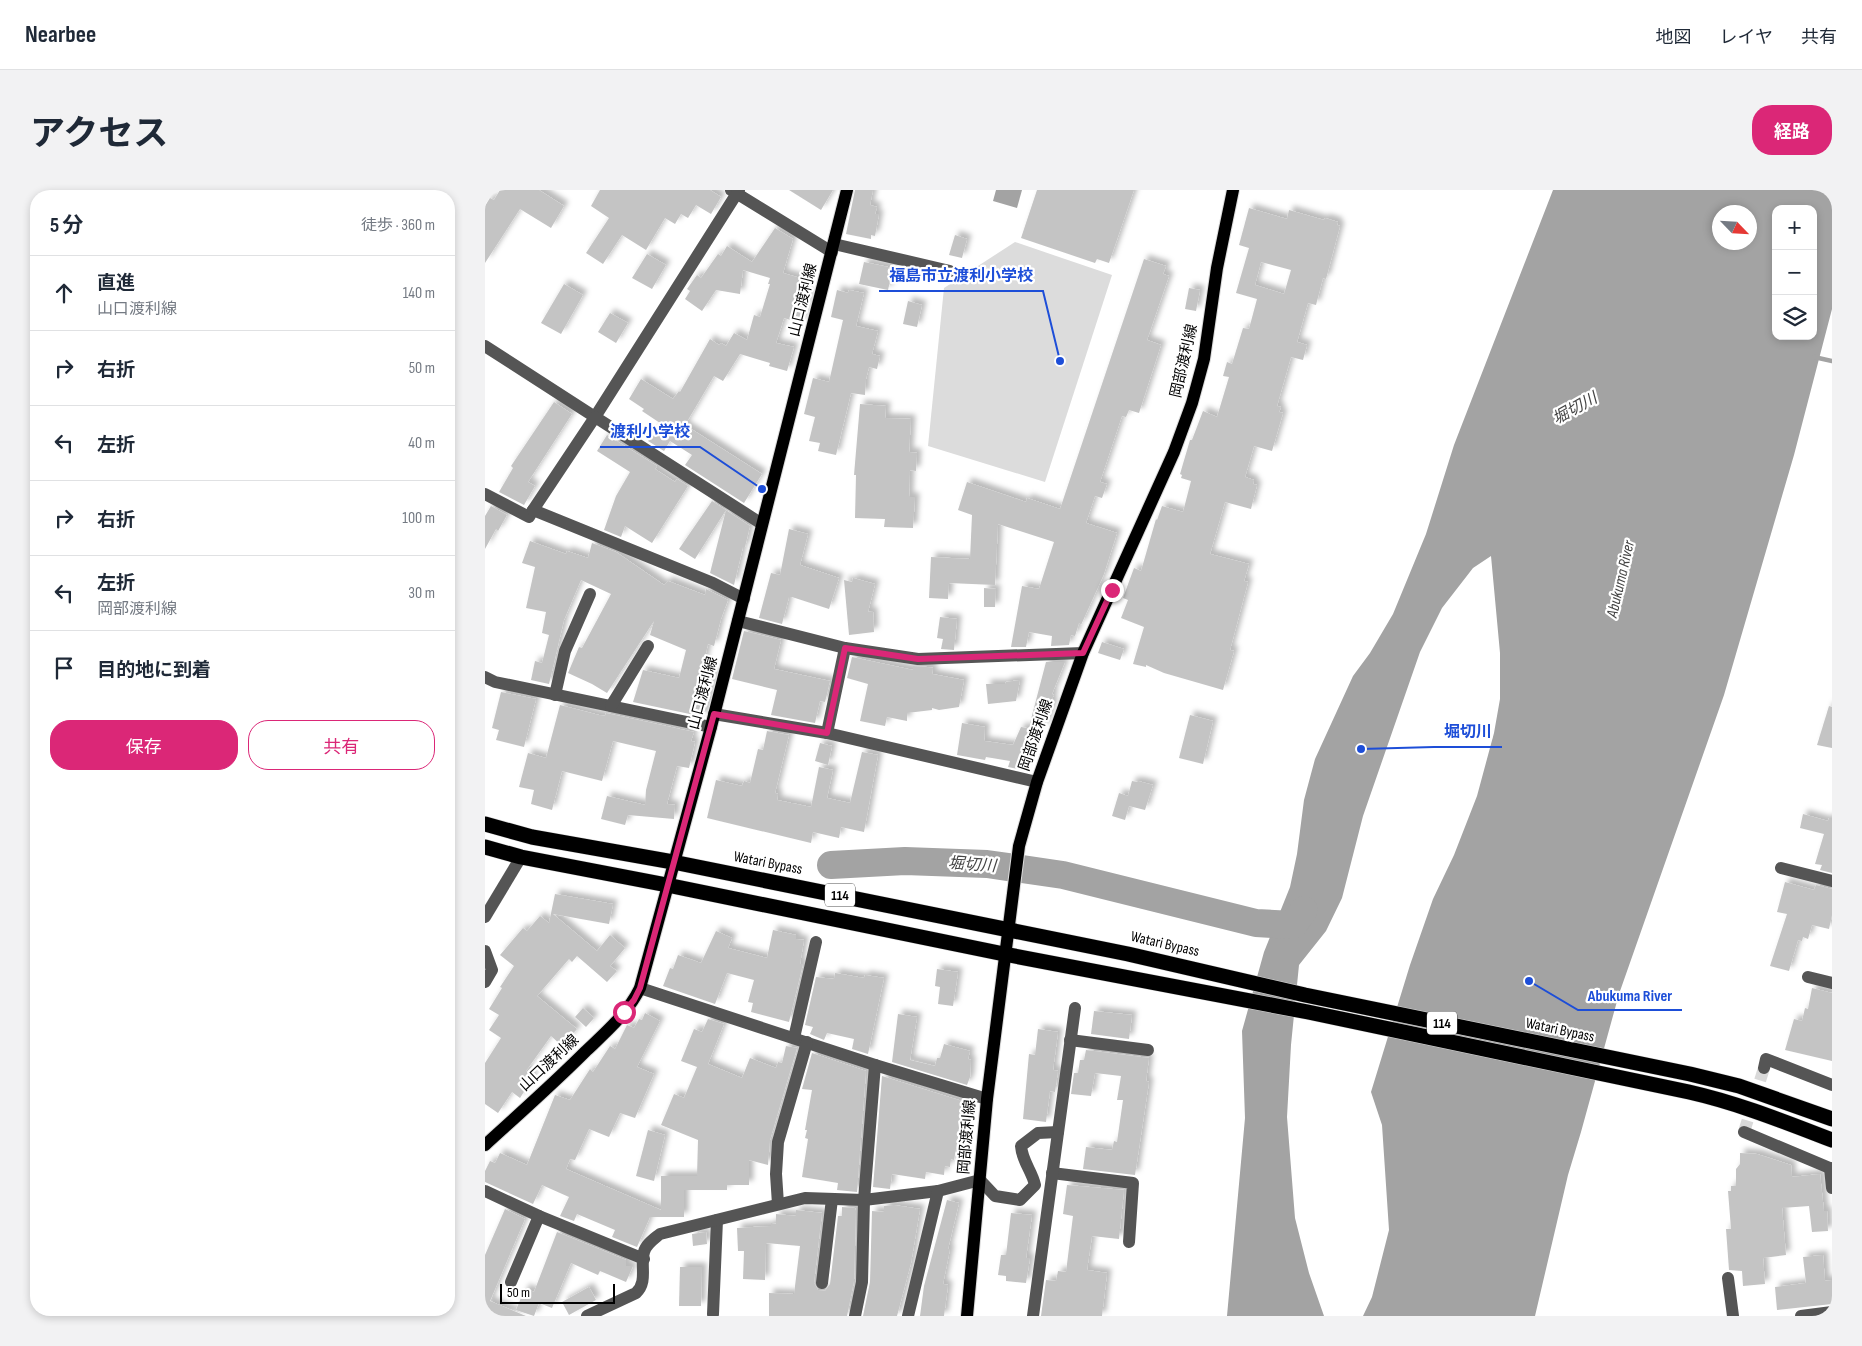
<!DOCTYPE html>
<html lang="ja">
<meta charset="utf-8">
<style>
body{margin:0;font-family:"Sofia Sans Condensed","Noto Sans JP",sans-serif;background:#f2f2f3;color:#1f2937}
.controls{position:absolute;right:15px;top:15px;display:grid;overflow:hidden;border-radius:10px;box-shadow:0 2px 8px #0003}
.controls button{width:45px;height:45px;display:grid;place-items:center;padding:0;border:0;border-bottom:1px solid #e0e1e3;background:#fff;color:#1f2937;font:25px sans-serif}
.compass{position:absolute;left:1227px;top:15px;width:45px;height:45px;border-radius:50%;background:#fff;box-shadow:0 2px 8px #0003;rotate:115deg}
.scale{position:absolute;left:15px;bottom:12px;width:115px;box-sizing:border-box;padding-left:5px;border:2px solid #000;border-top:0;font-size:14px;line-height:18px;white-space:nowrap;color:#000;-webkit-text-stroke:4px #fff;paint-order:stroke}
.stop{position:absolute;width:15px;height:15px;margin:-11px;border:4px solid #db2777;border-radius:50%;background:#fff}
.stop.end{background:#db2777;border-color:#fff;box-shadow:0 1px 5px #0008}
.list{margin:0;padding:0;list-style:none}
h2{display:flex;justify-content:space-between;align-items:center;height:65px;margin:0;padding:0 20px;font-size:21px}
h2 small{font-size:16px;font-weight:400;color:#747a83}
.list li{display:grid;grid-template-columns:32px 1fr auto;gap:15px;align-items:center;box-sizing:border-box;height:75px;padding:0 20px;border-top:1px solid #e0e1e3}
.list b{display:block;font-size:19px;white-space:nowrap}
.list p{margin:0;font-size:16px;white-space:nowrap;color:#747a83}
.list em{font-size:16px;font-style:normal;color:#747a83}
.actions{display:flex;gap:10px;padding:15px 20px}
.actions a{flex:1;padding:11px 0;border:1px solid #db2777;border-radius:20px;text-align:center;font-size:18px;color:#db2777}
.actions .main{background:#db2777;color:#fff}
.icon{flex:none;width:28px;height:28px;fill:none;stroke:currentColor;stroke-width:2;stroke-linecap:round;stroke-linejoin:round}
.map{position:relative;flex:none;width:1347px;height:1126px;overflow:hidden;border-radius:20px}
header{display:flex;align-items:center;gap:30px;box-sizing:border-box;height:70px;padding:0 25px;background:#fff;border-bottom:1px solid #e0e1e3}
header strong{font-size:24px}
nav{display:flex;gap:28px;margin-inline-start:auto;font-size:18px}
.intro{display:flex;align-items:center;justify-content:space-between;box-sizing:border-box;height:120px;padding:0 30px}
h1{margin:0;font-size:35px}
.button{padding:12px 22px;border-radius:20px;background:#db2777;color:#fff;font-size:18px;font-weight:700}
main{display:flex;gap:30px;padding:0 30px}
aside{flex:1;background:#fff;border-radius:20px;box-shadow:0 2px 8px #0003}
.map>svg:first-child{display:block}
.green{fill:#dcdcdc}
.water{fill:#a3a3a3;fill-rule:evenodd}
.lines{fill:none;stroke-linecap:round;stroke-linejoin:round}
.stream{stroke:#a3a3a3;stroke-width:4.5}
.river{stroke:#a3a3a3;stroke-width:28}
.building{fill:#c4c4c4;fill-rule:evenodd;filter:url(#shadow)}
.minor-tunnel{stroke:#d9d9d9;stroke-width:12;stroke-dasharray:12 6;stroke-linecap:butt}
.major-casing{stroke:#dbdbdb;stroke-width:14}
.highway-casing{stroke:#dbdbdb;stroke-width:16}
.minor{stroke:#555;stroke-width:12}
.major{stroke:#000;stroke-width:12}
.highway{stroke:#000;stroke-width:15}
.route{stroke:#db2777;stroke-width:6}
.labels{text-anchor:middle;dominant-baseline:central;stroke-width:4.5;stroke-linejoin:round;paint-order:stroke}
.shield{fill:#fff;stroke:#4c4c4c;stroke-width:1}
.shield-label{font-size:14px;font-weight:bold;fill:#000}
.street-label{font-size:15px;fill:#000;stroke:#fff}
.water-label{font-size:16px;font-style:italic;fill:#444;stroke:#fff}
.leader{fill:none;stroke:#1d4ed8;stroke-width:2}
.callout-dot{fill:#1d4ed8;stroke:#fff;stroke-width:2}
.callout-label{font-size:16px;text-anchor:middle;font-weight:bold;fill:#1d4ed8;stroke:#fff;stroke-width:4.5;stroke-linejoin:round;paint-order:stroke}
</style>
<header>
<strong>Nearbee</strong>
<nav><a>地図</a><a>レイヤ</a><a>共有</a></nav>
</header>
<div class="intro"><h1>アクセス</h1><a class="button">経路</a></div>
<main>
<aside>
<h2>5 分<small>徒歩 · 360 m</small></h2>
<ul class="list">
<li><svg class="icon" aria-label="ahead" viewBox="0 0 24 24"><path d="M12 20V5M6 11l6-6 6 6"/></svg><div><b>直進</b><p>山口渡利線</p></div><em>140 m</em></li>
<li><svg class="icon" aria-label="right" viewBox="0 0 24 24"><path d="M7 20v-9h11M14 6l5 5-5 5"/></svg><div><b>右折</b></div><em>50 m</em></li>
<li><svg class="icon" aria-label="left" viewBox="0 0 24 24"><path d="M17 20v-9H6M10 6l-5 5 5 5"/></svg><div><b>左折</b></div><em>40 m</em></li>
<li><svg class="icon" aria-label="right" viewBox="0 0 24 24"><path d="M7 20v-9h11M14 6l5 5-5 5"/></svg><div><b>右折</b></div><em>100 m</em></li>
<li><svg class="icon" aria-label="left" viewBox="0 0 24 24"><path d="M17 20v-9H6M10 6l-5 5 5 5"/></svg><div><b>左折</b><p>岡部渡利線</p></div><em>30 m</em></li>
<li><svg class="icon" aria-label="arrive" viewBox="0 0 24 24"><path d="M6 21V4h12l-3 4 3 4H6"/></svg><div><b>目的地に到着</b></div></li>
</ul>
<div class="actions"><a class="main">保存</a><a>共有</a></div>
</aside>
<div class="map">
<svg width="1347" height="1126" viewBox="0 0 1347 1126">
<defs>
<filter id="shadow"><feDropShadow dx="4.5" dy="-4.5" stdDeviation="2.5" flood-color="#0004"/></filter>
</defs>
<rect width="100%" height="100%" fill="#fff"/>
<!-- green -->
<path class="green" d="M530 52 627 85 560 292 443 256 459 98Z"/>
<!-- water -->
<g class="water">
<path d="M511 0H537L532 18 508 11Z"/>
<path d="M1068 0H1347V119L1309 265 1239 505 1134 804 1096 942 1083 985 1050 1126H878L887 1107 904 1040 897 935 886 902 925 775 948 709 969 665 992 606 1009 543 1015 509V463L1006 366 988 378 957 418 935 462 878 626 857 708 841 741 814 775 806 855 802 927 810 1028 824 1083 839 1126H742L760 928 757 841 779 762 805 697 812 664 819 610 830 569 868 486 885 463 908 424 941 344 969 255ZM1291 19H1328V146H1291ZM1234 22H1264V52H1234Z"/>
</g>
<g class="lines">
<!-- stream -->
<path class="stream" d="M1329 167 1347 171"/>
<!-- river -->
<path class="river" d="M346 675 420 671 502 674 578 685 771 733 808 735 819 720"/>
</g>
<!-- building -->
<g class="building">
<path d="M15 0H54L79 16 66 38 35 19 0 73V16L5 8 9 10Z"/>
<path d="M115 0H225L236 7 226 24 211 15 203 28 196 24 190 34 180 28 161 60 137 45 118 74 101 63 124 28 106 16Z"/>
<path d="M304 0H348L336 20Z"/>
<path d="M370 0H388L385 15 392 17 390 24H394L390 46 386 45V49L361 44Z"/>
<path d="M552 0H649L624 73 612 69 610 73 536 48Z"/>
<path d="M764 18 802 29 804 20 839 30 840 28 853 32 852 35 855 36 841 89 838 88 831 115 823 113 812 152 822 155 818 170 806 167 792 216 796 217 794 222 798 223 787 261 769 256 760 287 769 290 768 294 772 295 766 319 740 312 725 364 764 374 759 391 763 392 745 460 749 461 738 500 679 483 661 475V477L648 474 659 437 636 428 643 410 638 408 649 378 656 381 671 329 672 330 677 316 698 322 706 291 696 288 697 285 695 284 705 250H707L718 221 732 227 744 187 738 186 742 172 747 174 758 138 764 139 772 109 751 103 764 58 754 55ZM776 72 806 80 799 104 770 95Z"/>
<path d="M290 38 308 49 298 83 322 90 318 101 325 103 316 133 299 128 291 153 309 157 302 181 284 176 285 173 255 164 238 191 229 186 200 235 277 284 259 313 200 275 207 265 185 251 179 261 163 251 175 233 157 221 159 219 144 209 156 189 188 209 194 201 195 202 225 149 234 155 236 153 241 156 249 143 262 150 269 125 275 127 285 94H283L285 88 258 80 255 104 231 100 217 121 200 109 205 101 202 99 212 85 216 88 233 64 236 66 242 56 267 72Z"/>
<path d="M470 45 482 49 477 68 464 65Z"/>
<path d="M162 64 181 75 167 99 147 88Z"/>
<path d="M659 69 681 76 678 84 684 86 662 150 676 155 654 223 644 220 641 227 637 226 615 292 622 294 617 308 610 306 601 333 632 343 619 384 596 435 594 433 590 446 586 445 584 455 566 456 567 446 544 442 541 457H526L537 396 554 399 569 352 513 334 510 395 464 393 463 409 444 408 446 367 485 369 487 325 473 320 482 292 541 312 542 308 575 319Z"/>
<path d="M379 72 408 78 403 100 374 94Z"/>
<path d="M79 94 98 105 76 144 56 133Z"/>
<path d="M704 98 715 100 711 121 700 119Z"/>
<path d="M352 100 363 103 364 100 379 103 371 136 393 141 387 164 395 166 392 179 384 177 381 189 380 205 366 203 351 265 333 261 335 253 324 251 330 227 319 224 328 188 344 192 358 130 346 127Z"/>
<path d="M423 111 437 115 432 137 418 134Z"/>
<path d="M125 123 143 133 131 153 113 142Z"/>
<path d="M69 212 87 224 43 292 50 296 39 315 14 302 28 278 26 276Z"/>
<path d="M375 214 401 216 400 228 426 229 424 262 432 263 431 281 425 280 424 307H430L428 338 399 337 400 329 370 328 371 285H369Z"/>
<path d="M122 245 172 276 170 279 190 292 192 289 203 296 167 353 140 336 136 347 119 340 131 306 145 282 112 261Z"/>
<path d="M227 311 265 336 260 357H258L249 395 225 383 241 320 210 369 194 359Z"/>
<path d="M6 316 22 325 13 341 11 339 0 359V326Z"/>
<path d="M304 339 323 344 315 375 354 388 344 419 307 407H304L297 434 274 428 286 383 295 385Z"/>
<path d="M45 351 81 364 82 361 103 368 107 353 131 362 179 395 183 391 220 405 221 399 243 410 236 429 229 456 223 454 217 480 229 483 219 527 148 512 158 480 194 488 201 460 165 445 169 431 122 503 107 494 83 483 94 457 97 458 126 404 96 390 79 430 64 494 46 490 50 471 57 473 64 445 57 443 61 422 41 418 50 377 37 373Z"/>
<path d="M368 388 390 394 383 422 388 421 389 442 364 445 359 390 367 392Z"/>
<path d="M499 398 511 399 510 417H499Z"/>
<path d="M455 427 472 429 469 460 456 459 458 449 452 448Z"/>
<path d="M259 441 296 450 289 479 345 491 340 512 335 511 330 533 286 525 292 500 247 489Z"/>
<path d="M617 452 639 459 635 470 613 463Z"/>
<path d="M367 467 428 480V476L442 477 448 478 447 484 479 490 474 517 454 520 447 518V520L422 523V531L402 527 400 536 375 531 383 494 362 488Z"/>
<path d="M561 472H580L567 504 569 505 566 511 569 512 559 538 545 533Z"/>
<path d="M535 490 531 511 503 514 501 494H520L521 492Z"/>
<path d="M16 502 51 509 39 557 11 550 14 540 7 538Z"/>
<path d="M75 515 114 525 120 526 121 523 209 542 206 551 210 552 204 578 192 576 182 614 190 615 189 629 143 625 140 635 116 629 122 606 160 615 161 600 171 561 128 551 117 591 77 581 67 620 46 614 49 600 34 597 43 563 61 568Z"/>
<path d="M1344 516 1347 517V558L1332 555Z"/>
<path d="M705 525 728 531 718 574 694 568Z"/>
<path d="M477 533 500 537 499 551 528 555 536 537 552 540 538 580 523 577 525 571 501 567 500 570 472 565Z"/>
<path d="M282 541 304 545 290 603 293 604 292 610 326 617 334 577 348 580 342 608 365 613 377 562 393 565 379 642 356 637 354 648 328 642 326 653 222 628 231 590 257 596 259 591 265 593 273 559 278 560Z"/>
<path d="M335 553 347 556 343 575 330 571Z"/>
<path d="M647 591 652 592 653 591 668 595 660 620 644 616 640 630 627 626 634 603 643 606Z"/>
<path d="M1318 624 1343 631 1344 628H1347V683L1335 680 1337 675 1330 674 1339 644 1315 638Z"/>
<path d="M1300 692 1329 700 1331 695 1347 699V725L1344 739 1327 735 1323 749 1318 747 1317 751 1313 750 1304 781 1285 776 1302 724 1292 722Z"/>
<path d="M70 704 128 714 124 734 68 724 112 761 125 745 140 758 125 776 132 781 122 792 92 766 87 772 84 769 52 806 92 839 77 856 66 846 41 881 49 886 35 908 27 902 13 923 0 914V873L16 848 4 840 14 825 4 819 17 798 15 797 29 776 15 765 38 738 42 741 55 726 64 733Z"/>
<path d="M288 740 311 745V749L319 750 315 774H318L304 832 266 822 268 813 263 812 269 790 242 783 230 814 178 796 185 778 188 779 193 765 216 773 231 741 247 748 243 758 282 768Z"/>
<path d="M452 779 473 782 468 816 453 814 455 797 450 796Z"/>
<path d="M350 783 379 788 380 785 399 788 383 864 367 859 369 849 342 843 339 850 325 844 328 837 320 835 331 787 349 789Z"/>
<path d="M1327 798 1347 803V871L1300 860 1309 829 1317 831 1320 818 1323 819Z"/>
<path d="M98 818 109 828 101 837 90 827Z"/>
<path d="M609 821 647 825 644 849 606 844Z"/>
<path d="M160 823 175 831 152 877 169 884 150 928 135 923 124 947 104 939 90 970 85 969 81 979 176 1020V986H212L213 950 176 935 189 904 199 908 212 877 196 871 209 839 217 842 223 829 239 834 223 874 257 888 265 868 291 878 293 872 297 873 301 856 312 858 285 950 283 975 264 970V995H242V1000H199V1027H165L152 1057 127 1047 130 1040 92 1024 89 1031 75 1026 84 1007 57 995 48 1014 0 992V981L5 971 10 973 15 963 42 975 70 905 85 910 105 879 108 882 125 856 130 859 142 835 149 838 154 829 157 830Z"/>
<path d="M413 824 432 827 425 870 450 876 452 868H455L459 854 485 861 483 869 486 870 485 887 482 895 407 872Z"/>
<path d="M553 839 573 842 568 880 573 881 570 902 565 901 561 932 538 929 544 864 550 865Z"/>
<path d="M601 860 664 868 661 891 664 892 650 985 598 979 601 957 627 960 629 951 632 952 638 910H632L636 886 610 883 606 906 586 904 589 883H593L595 870H599Z"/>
<path d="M327 863 381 881 372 1002 352 1000 353 993 317 987 323 949 320 948 322 940H320L327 900 317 899Z"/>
<path d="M397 886 480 912 475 947H473L469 970 466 969 465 977 460 976 459 985 441 982 440 989 407 984 405 999 388 997Z"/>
<path d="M163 940 180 945 169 991 151 986Z"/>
<path d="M1255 963 1272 964 1306 975 1307 987 1335 984 1339 1021H1342L1343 1041 1327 1042 1324 1016 1297 1018 1301 1065 1278 1068 1280 1094 1258 1096 1257 1081 1244 1080 1241 1039H1246L1243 1001H1246V996H1251V979L1255 974Z"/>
<path d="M582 995 639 1000 634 1049 607 1046 602 1080 622 1083 617 1126H556L561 1090 571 1091 573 1081 581 1082 588 1026 578 1024Z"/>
<path d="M462 1010 474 1013 463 1059H465L458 1094 463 1095 459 1126H435L439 1096Z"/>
<path d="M409 1015 435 1019 426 1073 412 1126H378L385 1092 387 1021 399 1022V1016Z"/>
<path d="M357 1017 370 1018 371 1021 369 1091 362 1126H284V1103L309 1104 315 1056 281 1053 280 1090 258 1089 259 1061H253L252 1038 286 1036V1033L291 1034V1024L311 1026V1020L337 1023 329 1093 333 1100 340 1101 345 1094 353 1026H357Z"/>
<path d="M20 1019 40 1029 5 1111 41 1126H0V1065Z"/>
<path d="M526 1023 547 1025 541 1068H545L541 1093 521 1091V1086L513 1085 516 1065H521Z"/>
<path d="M72 1042 141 1070V1076H148L141 1092 115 1081 113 1085 86 1073 67 1118 54 1113 49 1126 31 1120 40 1098 49 1102Z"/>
<path d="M221 1042 222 1054 208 1056 207 1044Z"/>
<path d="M1338 1065 1340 1091 1347 1090V1114L1292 1120 1290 1097 1321 1093 1318 1067Z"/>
<path d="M195 1077H217L216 1116H194Z"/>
<path d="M104 1097 111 1110 84 1125 77 1112Z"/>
</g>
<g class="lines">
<!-- minor-tunnel -->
<path class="minor-tunnel" d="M1259 942 1279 878"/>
<defs>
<g id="major">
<path d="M0 955C34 924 68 894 101 861 121 842 143 823 155 798L226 537 362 0"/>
<path d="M482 1126 502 909 534 656 552 592 598 463 689 262 707 213 719 169 732 78 748 0"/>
</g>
<g id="highway">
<path d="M0 634 47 647 188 672 643 764 820 805 1205 884 1254 896 1347 929"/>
<path d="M0 657 36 667 182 695 519 764 823 822 1204 902C1253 913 1300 932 1347 950"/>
</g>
</defs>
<!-- major casing -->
<use href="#major" class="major-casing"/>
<!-- highway casing -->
<use href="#highway" class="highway-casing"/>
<!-- minor -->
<g class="minor">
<path d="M246 0 347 62"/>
<path d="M349 54 465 81"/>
<path d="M0 156 110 227 254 0"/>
<path d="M0 304 44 327 48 320"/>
<path d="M259 409 228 393 48 320 110 227 277 334"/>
<path d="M253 431 360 458 433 469 598 463"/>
<path d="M0 487 10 492 226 537"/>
<path d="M70 505 80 461 105 404"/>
<path d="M126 516 163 456"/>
<path d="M229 524 342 543 552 592"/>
<path d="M342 543 360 458"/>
<path d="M1296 678 1347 691"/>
<path d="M0 727 36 667"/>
<path d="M0 761 7 780 0 792"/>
<path d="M1323 787 1347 793"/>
<path d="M155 798 390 875 502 909"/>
<path d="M309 848 331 752"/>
<path d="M585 850 663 860"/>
<path d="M1279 878 1281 869 1347 895"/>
<path d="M1259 942 1347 979"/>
<path d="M1345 978 1347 998"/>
<path d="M567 983 648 993 644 1052"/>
<path d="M0 1001 54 1026 159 1069"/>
<path d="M293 1014 291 984 293 952 322 852"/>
<path d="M1243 1088 1248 1126"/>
<path d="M26 1092 54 1026"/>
<path d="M337 1093 347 1009"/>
<path d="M228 1124 232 1030"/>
<path d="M102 1126 151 1103C163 1092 155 1076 159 1062 161 1054 169 1049 175 1044L320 1008 379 1010 453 1001 495 990 510 1006 535 1010 550 995C547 981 537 971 536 956L553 943 573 942"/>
<path d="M370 1126 377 1092 379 1010 390 875"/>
<path d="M423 1126 453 1001"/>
<path d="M548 1126 590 818"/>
<path d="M1316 1126 1347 1122"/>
</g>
<!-- major -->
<use href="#major" class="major"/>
<!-- highway -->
<use href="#highway" class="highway"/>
</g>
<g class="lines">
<!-- route -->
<path class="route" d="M139 822 149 810 155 798 229 524 342 543 360 458 433 469 598 463 627 400"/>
</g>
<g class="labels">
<!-- shield labels -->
<g class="shield">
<rect x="340" y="693.5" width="30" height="23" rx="4"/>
<rect x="942" y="821.5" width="30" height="23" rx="4"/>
</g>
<g class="shield-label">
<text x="355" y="705">114</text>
<text x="957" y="833">114</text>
</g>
<!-- street labels -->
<g class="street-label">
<text transform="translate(318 110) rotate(-76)">山口渡利線</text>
<text transform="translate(699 171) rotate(-77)">岡部渡利線</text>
<text transform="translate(218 503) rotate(-75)">山口渡利線</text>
<text transform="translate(551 545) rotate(-71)">岡部渡利線</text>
<text transform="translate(283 673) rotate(11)">Watari Bypass</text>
<text transform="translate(680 754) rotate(13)">Watari Bypass</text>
<text transform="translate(1075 840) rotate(12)">Watari Bypass</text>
<text transform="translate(64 873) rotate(-43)">山口渡利線</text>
<text transform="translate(482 947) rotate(-85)">岡部渡利線</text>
</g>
<!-- water labels -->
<g class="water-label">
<text transform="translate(1090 219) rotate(-29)">堀切川</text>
<text transform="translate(1136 389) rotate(-77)">Abukuma River</text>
<text transform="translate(487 675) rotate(4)">堀切川</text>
</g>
</g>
<!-- callouts -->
<path class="leader" d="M575 171L558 101H394M277 299L215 257H115M876 559L949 557H1017M1044 791L1093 820H1197"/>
<g class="callout-dot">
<circle cx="575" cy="171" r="5"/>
<circle cx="277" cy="299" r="5"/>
<circle cx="876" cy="559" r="5"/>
<circle cx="1044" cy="791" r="5"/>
</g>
<g class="callout-label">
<text x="476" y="91">福島市立渡利小学校</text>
<text x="165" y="247">渡利小学校</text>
<text x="983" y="547">堀切川</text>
<text x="1145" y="811">Abukuma River</text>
</g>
</svg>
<div class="controls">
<button>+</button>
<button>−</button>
<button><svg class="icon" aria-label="layers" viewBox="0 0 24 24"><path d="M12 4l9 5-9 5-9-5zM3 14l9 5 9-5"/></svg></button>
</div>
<svg class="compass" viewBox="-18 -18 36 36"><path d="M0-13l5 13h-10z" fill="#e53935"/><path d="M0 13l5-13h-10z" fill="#747a83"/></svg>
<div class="scale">50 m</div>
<div class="stop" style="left:139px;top:822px"></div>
<div class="stop end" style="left:627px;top:400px"></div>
</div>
</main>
